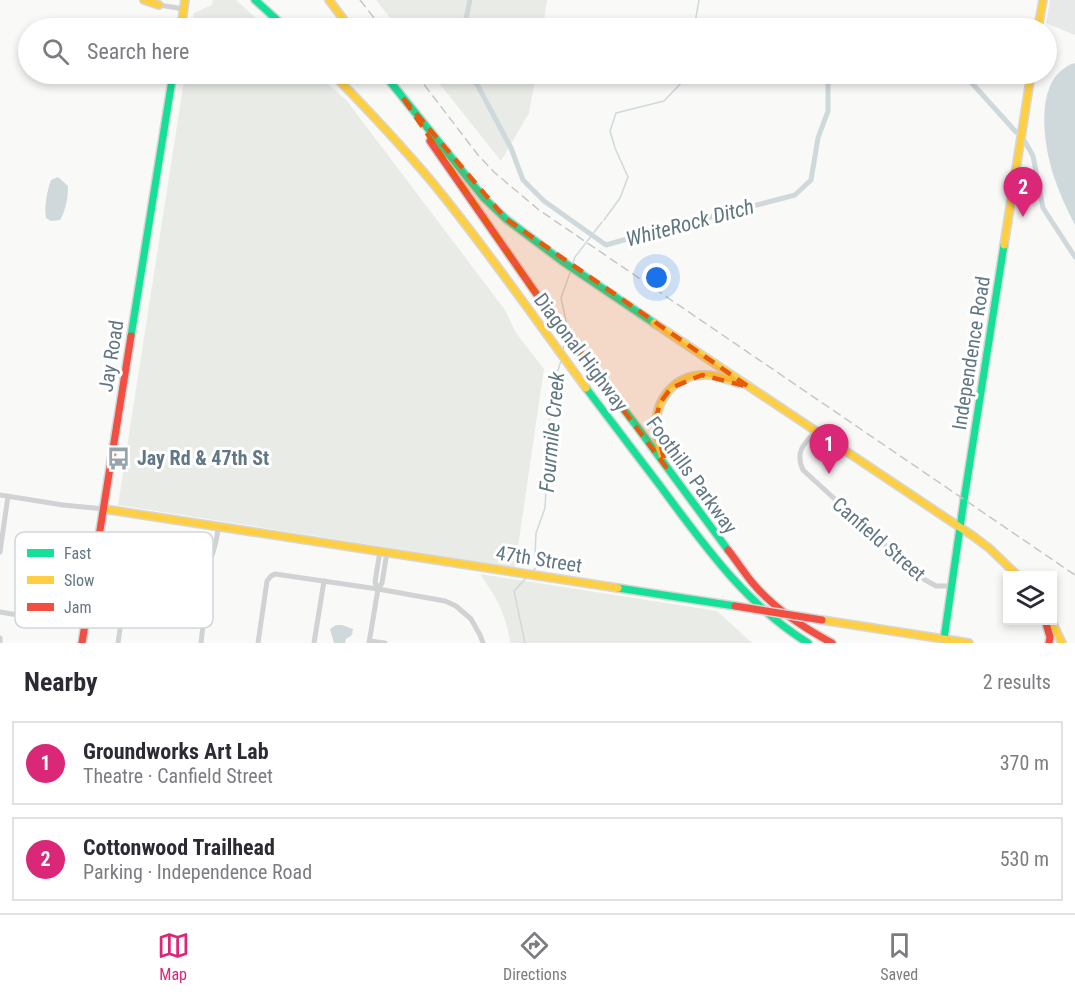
<!DOCTYPE html>
<meta charset="utf-8">
<style>
body{margin:0;font-family:"Roboto Condensed",sans-serif;background:#f2f2f3;color:#2b2b33}
.controls{position:absolute;right:18px;bottom:18px;display:grid;overflow:hidden;border-radius:0px;box-shadow:0 3px 9px #0003}
.controls button{width:54px;height:54px;display:grid;place-items:center;padding:0;border:0;border-bottom:2px solid #e1e1e2;background:#fff;color:#2b2b33;font:30px sans-serif}
.you{position:absolute;left:657px;top:278px;width:21px;height:21px;margin:-15px;border:4px solid #fff;border-radius:50%;background:#1a73e8;box-shadow:0 0 0 9px #1a73e833}
.badge{display:grid;place-items:center;width:39px;height:39px;border-radius:50%;background:#db2777;color:#fff;font-size:20px;font-weight:700}
.pin{position:absolute;translate:-50% -50px;filter:drop-shadow(0 2px 3px #0008)}
.pin::after{content:'';position:absolute;top:32px;width:21px;height:18px;background:inherit;clip-path:polygon(0 0,100% 0,50% 100%)}
.list{margin:0;padding:0;list-style:none}
h2{display:flex;justify-content:space-between;align-items:center;height:78px;margin:0;padding:0 24px;font-size:26px}
h2 small{font-size:20px;font-weight:400;color:#7c7c81}
.list li{display:grid;grid-template-columns:39px 1fr auto;gap:18px;align-items:center;box-sizing:border-box;height:84px;margin:0 12px 12px;padding:0 12px;border:2px solid #e1e1e2;border-radius:0px}
.list b{display:block;font-size:22px;white-space:nowrap}
.list p{margin:0;font-size:20px;white-space:nowrap;color:#7c7c81}
.list em{font-size:20px;font-style:normal;color:#7c7c81}
.icon{flex:none;width:33px;height:33px;fill:none;stroke:currentColor;stroke-width:2;stroke-linecap:round;stroke-linejoin:round}
.map{position:relative;flex:none;width:1075px;height:643px;overflow:hidden}
.search{position:absolute;background:#fff;box-shadow:0 3px 9px #0003;left:18px;right:18px;top:18px;height:66px;display:flex;align-items:center;gap:15px;box-sizing:border-box;padding:0 21px;border-radius:33px;color:#7c7c81;font-size:22px}
.sheet{height:270px;background:#fff}
nav{display:flex;justify-content:space-around;align-items:center;box-sizing:border-box;height:84px;border-top:2px solid #e1e1e2;background:#fff;font-size:16px;color:#7c7c81}
nav a{display:grid;justify-items:center;gap:3px}
nav .on{color:#db2777}
.map>svg:first-child{display:block}
.built{fill:#e7e9e9}
.green{fill:#e9ece6}
.water{fill:#cfd9db}
.lines{fill:none;stroke-linecap:round;stroke-linejoin:round}
.stream{stroke:#cfd9db;stroke-width:1.5}
.canal{stroke:#cfd9db;stroke-width:5}
.fast-casing{stroke:#d5d7d7;stroke-width:10}
.slow-casing{stroke:#d5d7d7;stroke-width:10}
.jam-casing{stroke:#d5d7d7;stroke-width:10}
.street{stroke:#d1d2d3;stroke-width:5}
.fast{stroke:#16e098;stroke-width:7}
.slow{stroke:#ffcf43;stroke-width:7}
.jam{stroke:#f24e42;stroke-width:7}
.rail{stroke:#c5c8c8;stroke-width:1.5;stroke-dasharray:9 4.5;stroke-linecap:butt}
.jam-bridge-casing{stroke:#d5d7d7;stroke-width:10;stroke-linecap:butt}
.jam-bridge{stroke:#f24e42;stroke-width:7}
.marked{fill:#e8590c;fill-opacity:0.2;stroke:#e8590c;stroke-width:4.5;stroke-dasharray:12 8;stroke-linejoin:round}
.labels{text-anchor:middle;dominant-baseline:central;stroke-width:6;stroke-linejoin:round;paint-order:stroke}
.street-label{font-size:20px;fill:#627784;stroke:#fff}
.poi-label{font-size:20px;font-weight:bold;fill:#627784;stroke:#fff;text-anchor:start}
.water-label{font-size:21px;font-style:italic;fill:#5e777e;stroke:#fff}
.key{fill:#fff;stroke:#d0d6da;stroke-width:1.5}
.key-label{font-size:16px;fill:#627784}
</style>
<div class="map">
<svg width="1075" height="643" viewBox="0 0 1075 643">
<rect width="100%" height="100%" fill="#f9f9f8"/>
<!-- built -->
<path class="built" d="M1050 0H1075V35L1046 23Z"/>
<!-- green -->
<g class="green">
<path d="M213 0H236L267 28H192L194 13 212 5Z"/>
<path d="M376 0H547L543 28H398Z"/>
<path d="M185 74H317L347 101 505 310 516 333 544 369 515 567 118 505Z"/>
<path d="M432 74H536L529 113 501 161Z"/>
<path d="M480 574 717 611 752 643H510C507 615 496 597 480 574Z"/>
<path d="M192 584C198 603 200 610 197 629L147 622 152 587C167 589 178 590 192 584Z"/>
</g>
<!-- water -->
<g class="water">
<path d="M1075 63V225C1066 208 1059 192 1053 174 1043 142 1033 76 1075 63Z"/>
<path d="M58 177 68 186C68 198 66 210 60 220L51 221 46 218C44 205 47 192 51 180Z"/>
<path d="M336 625H342L353 629 352 635 346 639 345 643H334L330 629Z"/>
</g>
<g class="lines">
<!-- stream -->
<g class="stream">
<path d="M694 28 699 0"/>
<path d="M604 220 620 198 628 177 615 148 610 131 616 113 664 101 685 79 686 74"/>
<path d="M573 263 575 257 602 222"/>
<path d="M566 329 567 325 561 298 571 270"/>
<path d="M563 350 564 340"/>
<path d="M532 572 540 563 535 556 536 533 545 508 551 392 561 361"/>
<path d="M525 643 514 591 526 578"/>
</g>
<!-- canal -->
<g class="canal">
<path d="M464 28 470 0"/>
<path d="M469 74 478 86 511 148 523 180 544 201 606 245 641 235 795 195 811 180 818 138 828 111V74"/>
<path d="M954 74 970 81 1016 132"/>
<path d="M1024 140 1033 156 1043 208 1075 257"/>
</g>
<defs>
<g id="fast">
<path d="M255 0 286 28"/>
<path d="M384 74 484 198 506 219 562 261 654 323"/>
<path d="M544 305 635 424 728 550"/>
<path d="M131 336 173 74"/>
<path d="M586 388C611 421 636 454 661 487 704 545 746 605 808 643"/>
<path d="M618 588 735 606"/>
<path d="M944 639 964 500 1004 245"/>
</g>
<g id="slow">
<path d="M144 0 159 5"/>
<path d="M329 0 350 28"/>
<path d="M181 28 185 0"/>
<path d="M1038 28 1043 0"/>
<path d="M333 74C367 109 401 145 432 182 487 249 535 319 586 388"/>
<path d="M1004 245 1031 74"/>
<path d="M654 323 973 536 989 548 1018 576"/>
<path d="M662 456C659 447 656 438 656 429 655 399 675 374 706 375 717 375 728 380 738 383"/>
<path d="M104 509 618 588"/>
<path d="M822 620 969 643"/>
<path d="M1051 620 1062 643"/>
</g>
<g id="jam">
<path d="M430 141 544 305"/>
<path d="M728 550C736 560 743 571 751 581 772 607 802 627 832 643"/>
<path d="M1045 620 1050 637 1049 643"/>
<path d="M82 643 131 336"/>
</g>
</defs>
<!-- fast casing -->
<use href="#fast" class="fast-casing"/>
<!-- slow casing -->
<use href="#slow" class="slow-casing"/>
<!-- jam casing -->
<use href="#jam" class="jam-casing"/>
<!-- street -->
<g class="street">
<path d="M159 5 184 9"/>
<path d="M815 432C803 445 795 452 803 470L920 577 936 586H952"/>
<path d="M0 495 63 505 104 509"/>
<path d="M0 552 8 496"/>
<path d="M192 581 205 608 201 643"/>
<path d="M378 589 375 582 380 551"/>
<path d="M0 612 41 619"/>
<path d="M0 638V643"/>
<path d="M370 641 385 643"/>
<path d="M118 643 126 588 130 582C143 578 158 586 172 586 177 587 181 585 185 583 211 574 215 549 219 525"/>
<path d="M258 643 267 581 271 576 275 574 378 589 445 601 456 606 471 619 480 635 483 643"/>
<path d="M314 643 324 581"/>
<path d="M369 643 378 589 382 583 387 552"/>
</g>
<!-- fast -->
<use href="#fast" class="fast"/>
<!-- slow -->
<use href="#slow" class="slow"/>
<!-- jam -->
<use href="#jam" class="jam"/>
<!-- rail -->
<g class="rail">
<path d="M360 0 382 28"/>
<path d="M416 74 478 155 495 173 539 210 1075 575"/>
</g>
<defs>
<path id="jam-bridge" d="M735 606 822 620"/>
</defs>
<!-- jam-bridge casing -->
<use href="#jam-bridge" class="jam-bridge-casing"/>
<!-- jam-bridge -->
<use href="#jam-bridge" class="jam-bridge"/>
</g>
<!-- marked area -->
<path class="marked" d="M403 98 506 219 749 387 702 375 671 388 660 403 655 422 666 467 525 279Z"/>
<!-- icons -->
<defs>
<symbol id="bus-bare" viewBox="-9 -9 18 18"><path d="M-5-6H5V4H4V6H2V4H-2V6H-4V4H-5ZM-3.5-4V0h7V-4ZM-3.5 1.2v1.5H-2V1.2ZM2 1.2v1.5H3.5V1.2Z" fill="#97a4ad" stroke="#fff" stroke-width="2.5" paint-order="stroke"/></symbol>
</defs>
<g fill-rule="evenodd">
<use href="#bus-bare" x="102" y="442" width="33" height="33"/>
</g>
<g class="labels">
<!-- street labels -->
<g class="street-label">
<text transform="translate(581 352) rotate(53)">Diagonal Highway</text>
<text transform="translate(971 353) rotate(-81)">Independence Road</text>
<text transform="translate(111 356) rotate(-81)">Jay Road</text>
<text transform="translate(692 475) rotate(54)">Foothills Parkway</text>
<text transform="translate(879 539) rotate(41)">Canfield Street</text>
<text transform="translate(539 559) rotate(9)">47th Street</text>
</g>
<!-- poi labels -->
<g class="poi-label">
<text x="137" y="458">Jay Rd &amp; 47th St</text>
</g>
<!-- water labels -->
<g class="water-label">
<text transform="translate(690 223) rotate(-15)">WhiteRock Ditch</text>
<text transform="translate(552 432) rotate(-85)">Fourmile Creek</text>
</g>
</g>
<!-- legend -->
<rect x="15" y="532" width="198" height="96" rx="9" class="key"/>
<rect x="27" y="549" width="27" height="8" fill="#16e098"/>
<rect x="27" y="576" width="27" height="8" fill="#ffcf43"/>
<rect x="27" y="603" width="27" height="8" fill="#f24e42"/>
<g class="key-label">
<text x="64" y="559">Fast</text>
<text x="64" y="586">Slow</text>
<text x="64" y="613">Jam</text>
</g>
</svg>
<div class="controls">
<button><svg class="icon" aria-label="layers" viewBox="0 0 24 24"><path d="M12 4l9 5-9 5-9-5zM3 14l9 5 9-5"/></svg></button>
</div>
<div class="you"></div>
<div class="pin badge" style="left:829px;top:474px">1</div>
<div class="pin badge" style="left:1023px;top:217px">2</div>
<div class="search"><svg class="icon" aria-label="search" viewBox="0 0 24 24"><circle cx="10" cy="10" r="6"/><path d="M15 15l6 6"/></svg>Search here</div>
</div>
<section class="sheet">
<h2>Nearby<small>2 results</small></h2>
<ul class="list">
<li><span class="badge">1</span><div><b>Groundworks Art Lab</b><p>Theatre · Canfield Street</p></div><em>370 m</em></li>
<li><span class="badge">2</span><div><b>Cottonwood Trailhead</b><p>Parking · Independence Road</p></div><em>530 m</em></li>
</ul>
</section>
<nav>
<a class="on"><svg class="icon" aria-label="map" viewBox="0 0 24 24"><path d="M3 6l6-2 6 2 6-2v14l-6 2-6-2-6 2zM9 4v14M15 6v14"/></svg>Map</a>
<a><svg class="icon" aria-label="directions" viewBox="0 0 24 24"><path d="M12 3l9 9-9 9-9-9zM9 14v-3h6M13 9l2 2-2 2"/></svg>Directions</a>
<a><svg class="icon" aria-label="saved" viewBox="0 0 24 24"><path d="M7 4h10v16l-5-4-5 4z"/></svg>Saved</a>
</nav>
